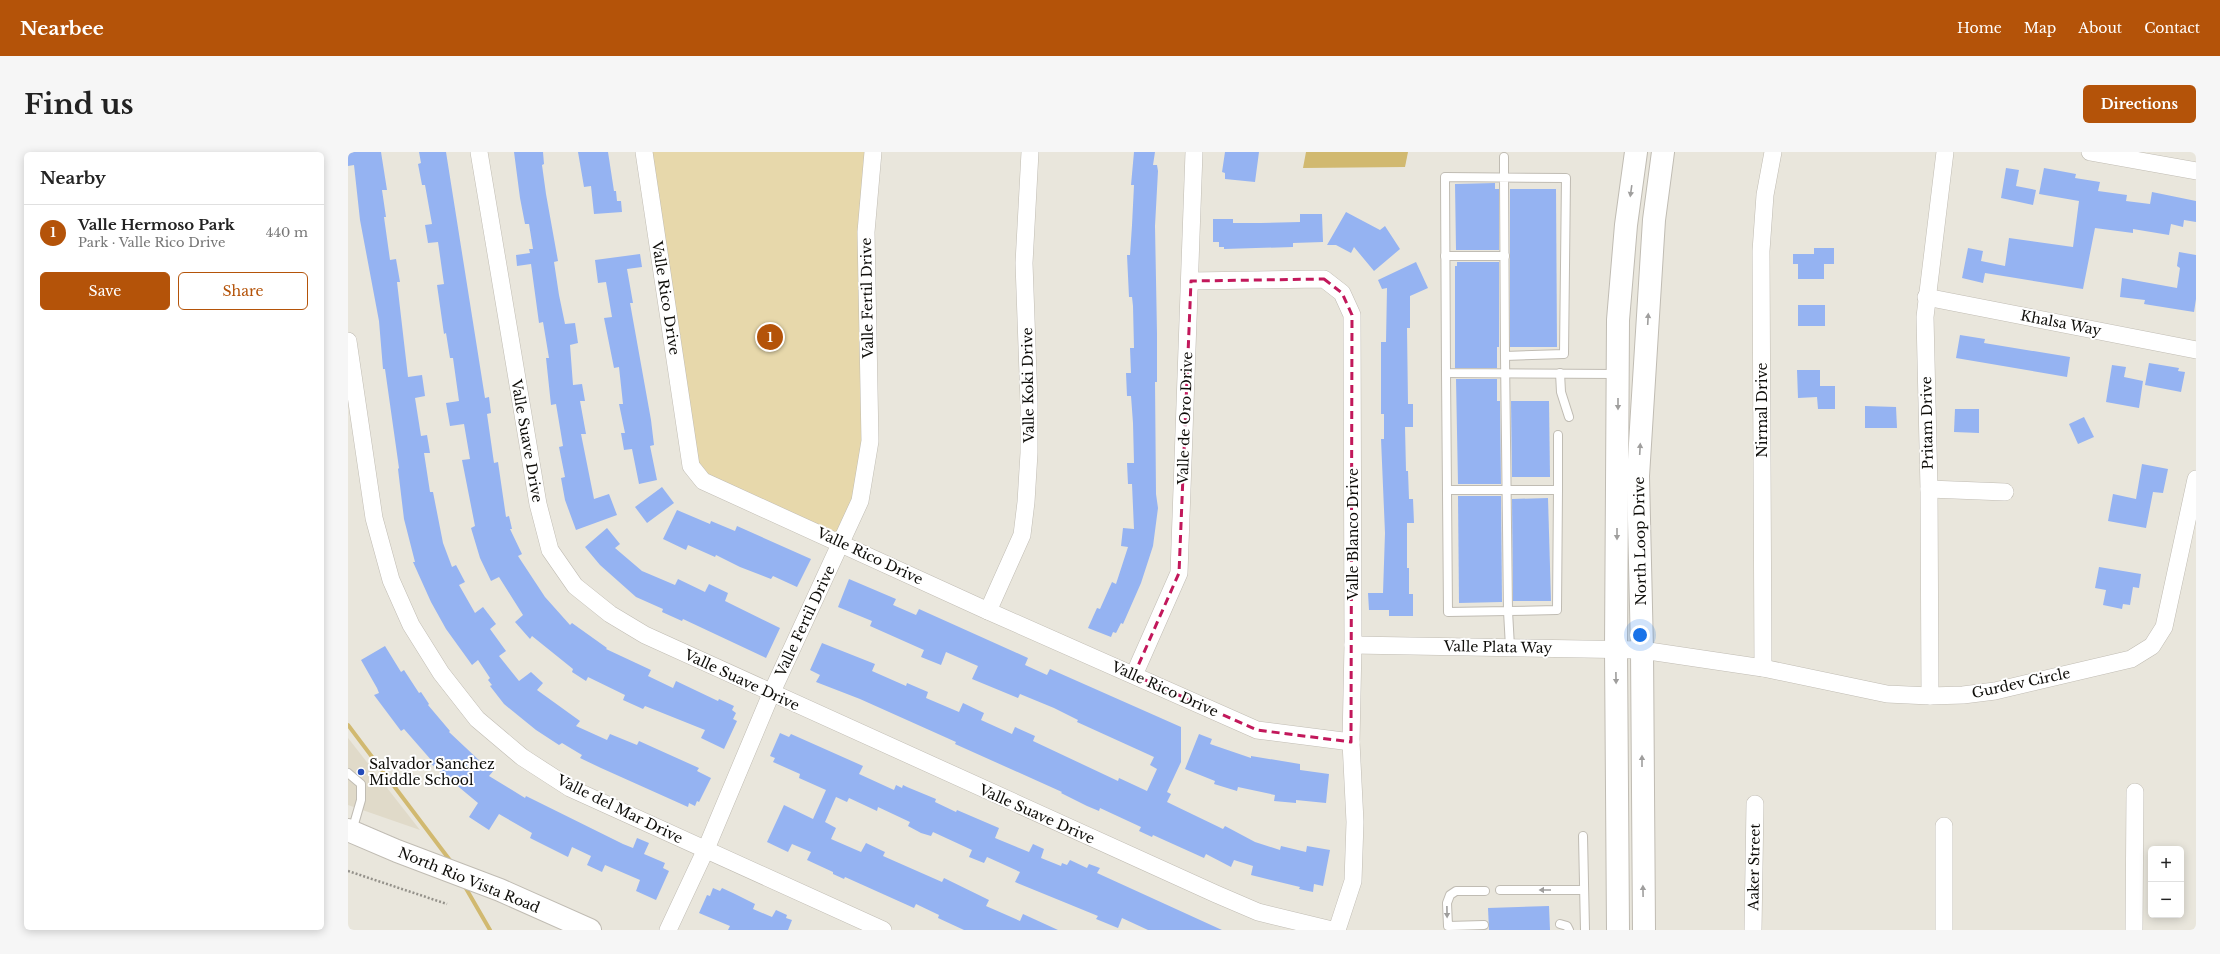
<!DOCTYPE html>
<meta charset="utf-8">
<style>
body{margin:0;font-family:"Libre Baskerville",serif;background:#f6f6f6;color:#222}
.controls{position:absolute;right:12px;bottom:12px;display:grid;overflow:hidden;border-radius:6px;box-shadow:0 2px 10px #0003}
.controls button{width:36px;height:36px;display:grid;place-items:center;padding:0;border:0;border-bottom:1px solid #e0e0e0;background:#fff;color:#222;font:20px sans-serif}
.you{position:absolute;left:1292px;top:483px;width:14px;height:14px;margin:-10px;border:3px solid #fff;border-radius:50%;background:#1a73e8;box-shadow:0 0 0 6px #1a73e833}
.badge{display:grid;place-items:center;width:26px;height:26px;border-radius:50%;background:#b45309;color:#fff;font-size:13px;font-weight:700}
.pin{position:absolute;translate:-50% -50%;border:2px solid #fff;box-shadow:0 1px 4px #0006}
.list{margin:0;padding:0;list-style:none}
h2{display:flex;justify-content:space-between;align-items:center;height:52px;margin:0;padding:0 16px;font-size:17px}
h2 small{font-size:13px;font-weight:400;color:#767676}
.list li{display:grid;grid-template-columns:26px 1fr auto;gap:12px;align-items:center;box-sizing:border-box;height:56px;padding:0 16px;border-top:1px solid #e0e0e0}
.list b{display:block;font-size:15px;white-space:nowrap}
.list p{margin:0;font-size:13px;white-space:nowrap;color:#767676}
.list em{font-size:13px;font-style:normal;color:#767676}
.actions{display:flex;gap:8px;padding:12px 16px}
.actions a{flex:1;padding:9px 0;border:1px solid #b45309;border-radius:6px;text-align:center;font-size:14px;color:#b45309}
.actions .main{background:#b45309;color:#fff}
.map{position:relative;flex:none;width:1848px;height:778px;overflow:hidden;border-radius:6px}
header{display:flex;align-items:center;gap:24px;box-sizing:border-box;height:56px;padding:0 20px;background:#b45309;color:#fff}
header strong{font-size:19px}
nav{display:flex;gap:22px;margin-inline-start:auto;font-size:14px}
.intro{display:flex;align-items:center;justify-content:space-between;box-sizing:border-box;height:96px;padding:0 24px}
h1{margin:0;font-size:28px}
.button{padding:10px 18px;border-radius:6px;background:#b45309;color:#fff;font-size:14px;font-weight:700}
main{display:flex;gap:24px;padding:0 24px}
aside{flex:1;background:#fff;border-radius:6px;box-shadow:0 2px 10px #0003}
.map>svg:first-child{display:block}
.built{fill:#e0dac9}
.green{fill:#e7d8ab}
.water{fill:#d1b970}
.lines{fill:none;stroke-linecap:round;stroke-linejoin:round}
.stream{stroke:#d1b970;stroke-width:4}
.building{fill:#95b3f2}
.lane-casing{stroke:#c0bcb3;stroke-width:10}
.street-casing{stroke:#c0bcb3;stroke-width:18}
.secondary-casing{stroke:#c0bcb3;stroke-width:24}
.path{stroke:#94918a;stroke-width:2.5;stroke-dasharray:2 2;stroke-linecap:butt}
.lane{stroke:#fff;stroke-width:8}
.street{stroke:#fff;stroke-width:17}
.secondary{stroke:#fff;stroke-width:22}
.oneway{fill:#9f9e9d}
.marked{fill:none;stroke:#c2185b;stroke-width:3;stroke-dasharray:8 5;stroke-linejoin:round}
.poi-dot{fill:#234bb9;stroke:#fff;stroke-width:1.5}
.labels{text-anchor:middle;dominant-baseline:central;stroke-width:4;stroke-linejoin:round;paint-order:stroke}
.street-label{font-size:14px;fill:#0e0d09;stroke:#fff}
.poi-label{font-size:14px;fill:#0e0d09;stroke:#fff;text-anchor:start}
</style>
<header>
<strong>Nearbee</strong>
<nav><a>Home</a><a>Map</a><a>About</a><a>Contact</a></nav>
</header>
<div class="intro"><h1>Find us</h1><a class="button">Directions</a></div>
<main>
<aside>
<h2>Nearby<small></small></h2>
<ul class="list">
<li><span class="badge">1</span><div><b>Valle Hermoso Park</b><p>Park · Valle Rico Drive</p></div><em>440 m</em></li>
</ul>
<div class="actions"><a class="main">Save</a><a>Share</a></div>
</aside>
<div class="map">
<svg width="1848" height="778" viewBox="0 0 1848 778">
<rect width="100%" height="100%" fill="#e9e6dc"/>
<!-- built -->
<path class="built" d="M0 586 72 678 0 653Z"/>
<!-- green -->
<path class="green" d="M296 0H525L522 289 493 391 343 314Z"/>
<!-- water -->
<path class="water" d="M958 0H1060L1057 15 955 16Z"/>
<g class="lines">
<!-- stream -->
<g class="stream">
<path d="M0 573 104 711"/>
<path d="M116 733 142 778"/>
</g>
</g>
<!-- building -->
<g class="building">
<path d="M6 0H33L39 38H34L38 65H36L42 108 48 107 52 130H49L60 225 74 223 77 244 67 246 73 284 79 283 82 301H76L82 340H85L95 391 104 415 108 413 117 430 111 433 127 461 135 455 148 472 142 477 158 499 151 504 171 529 183 520 195 531 189 538 232 569 228 574 259 588 262 582 289 593 291 589 351 616 349 619 363 626 351 650 349 649 347 654 341 651 340 655 253 616 232 606 234 603 214 591 211 593 188 578 156 552 142 534 144 533 140 528 142 526 130 508 124 513 98 477 83 450 65 410H67L56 367 50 317 51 316 37 217H35L31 169 12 68 6 13 0 14V2Z"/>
<path d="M71 0H98L137 246 141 245 143 261 139 262 146 311 150 310 158 365 161 364 164 377H162L174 402 170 404 197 445 222 473 224 471 259 496 258 497 303 518 300 524 325 536 328 529 370 549 371 547 386 554 384 558 388 561 385 567 389 569 376 597 353 586 357 578 297 554 295 557 275 548 277 543 240 525 238 529 224 520 225 517 184 484 182 487 167 470 175 463 151 425 143 429 132 406 123 376 127 374 114 308 122 307 116 272 102 274 98 251 111 249 105 206H102L98 181 96 182 89 133 96 132 90 90 80 91 77 73 84 72 77 33H74L70 12 73 11Z"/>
<path d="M166 0H195L196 12 194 13 198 42 210 109 206 110 211 143 217 172 227 171 230 191 222 193 225 233 234 232 237 249H232L238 282H233L246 347 261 342 269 363 228 378 217 348 213 326 217 325 211 295 215 294 208 252 203 253 198 206H201L195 170 191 171 183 112 169 114 168 103 182 101 181 97H185L181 72H177L172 46Z"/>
<path d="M230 0H260L266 39H268L269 49H273L274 60 246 62 243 34 236 35Z"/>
<path d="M786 0H807L805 13H809L810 19 807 74 809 181V230H807L808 342 810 356 805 394 793 431 775 472 773 471 768 481 765 480 763 485 740 476 749 456 752 457 764 430 768 432 780 395 773 394 775 376 786 377 784 332H780L779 311H786L785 271 783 244H779L778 221H783L782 196H786L785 154 784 145H781L779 103H782L784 73 786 33H783Z"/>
<path d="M877 0H911L907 30 877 27V21L874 20Z"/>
<path d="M1658 16 1671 18 1668 34 1688 38 1685 53 1653 46Z"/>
<path d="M1696 16 1728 22 1727 26 1752 30 1750 39 1779 43 1778 49 1802 52 1804 40 1848 49V70L1836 68 1835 75 1823 72 1821 83 1785 77V81L1747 76 1735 137 1637 121 1635 131 1614 126 1620 96 1635 99 1633 109 1657 114 1661 86 1725 95 1731 49 1691 42Z"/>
<path d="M1147 31V37H1151V98H1108L1107 32Z"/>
<path d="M1162 37H1208L1209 195H1162Z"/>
<path d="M998 60 1032 78 1037 74 1052 97 1026 119 1006 95 1003 101 988 93H979Z"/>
<path d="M952 62H974L975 90 945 91V95L876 97V95H871V90H865V67H885V71H913L952 70Z"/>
<path d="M1466 96H1486V112H1476V127H1450V112H1445V102H1466Z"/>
<path d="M1831 100 1848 103V147L1846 160 1802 153 1796 152 1797 148 1772 145 1774 126 1829 136 1832 116 1829 114Z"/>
<path d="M292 102 294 115 279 117 285 151H282L303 268 306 293 302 294 309 328 291 332 284 297 276 298 273 281H277L271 252H275L271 215 266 216 256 166 264 165 258 130 250 131 247 108Z"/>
<path d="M1068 110 1080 136 1062 144V176H1059L1060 252H1065V275H1057L1058 319H1060L1061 347H1065L1066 371H1059V416H1061V442H1065V464H1041V458H1021L1020 441H1035L1037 381 1033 287H1036V262H1033V190H1038L1039 136 1034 137 1030 128Z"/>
<path d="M1109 110H1151V195H1149V216H1107V114H1109Z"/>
<rect x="1450" y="153" width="27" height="21"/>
<path d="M1612 183 1637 187 1636 191 1722 205 1719 225 1608 206Z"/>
<path d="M1801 211 1831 216 1830 219 1837 220 1833 240 1797 233Z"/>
<path d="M1764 213 1778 215 1776 225 1795 229 1791 256 1758 250Z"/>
<path d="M1449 218H1472V234H1487V257H1470L1469 245 1450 246Z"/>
<path d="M1108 227H1149V249H1152L1153 332H1110Z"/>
<path d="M1163 249H1201L1202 325H1164Z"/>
<path d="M1517 254 1548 255 1549 276H1517Z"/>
<path d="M1607 257H1631V281L1606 280Z"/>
<path d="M1736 265 1746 285 1730 292 1721 272Z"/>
<path d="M1794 312 1820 317 1815 341 1805 340 1798 376 1760 369 1765 342 1788 347Z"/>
<path d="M314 335 326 351 299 371 287 355Z"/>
<path d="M1110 344H1153L1154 450 1111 451Z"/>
<path d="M1200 346 1203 449H1165L1164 347Z"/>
<path d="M329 358 362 372 363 369 387 379 389 374 463 407 449 435 425 424 423 427 392 415 368 403 367 405 340 393 338 398 315 387Z"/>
<path d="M259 376 272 392 267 396 294 419 327 433 330 427 357 440 361 432 380 441 377 449 432 476 418 506 335 467 334 469 314 460 315 457 288 445 252 413 237 395Z"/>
<path d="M1751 415 1793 422 1791 436 1785 435 1782 453 1775 452 1774 457 1755 453 1758 438 1747 436Z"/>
<path d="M501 427 548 447 545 453 568 463 571 457 680 506 677 513 699 523 702 517 833 575V610L819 640 823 642 819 650 875 677 877 674 907 690 932 698 933 694 958 700 959 694 982 698 975 734 966 732 965 740 951 737 952 735 903 723 905 714 886 708 883 715 858 702 856 706 805 683 804 685 791 679 793 675 752 656 751 659 739 654 713 641 714 640 607 592 608 590 512 547 468 530 472 523 462 518 474 491 527 512 524 519 558 534 559 531 580 540 578 546 611 560 615 551 636 561 633 568 664 582 667 575 687 584 685 589 770 629 771 626 799 639 809 617 802 613 806 605 729 570 730 568 706 556 672 542 670 546 624 527 630 514 598 500 593 513 573 505 576 498 522 474 524 469 490 455Z"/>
<path d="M37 494 53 520 56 518 71 541 73 540 81 552 80 553 102 579 101 580 134 611 135 609 146 618 141 624 177 646 178 644 275 692 285 696 289 686 301 691 296 702 317 711 315 716 321 719 308 748 288 739 292 728 257 713 254 720 239 713 243 704 224 695 220 705 182 686 184 681 151 662 141 678 121 665 130 651 82 611 84 609 56 577 53 579 26 543 31 541 29 536 13 508Z"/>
<path d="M432 581 441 585 443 582 515 614 511 622 546 638 548 633 554 636 555 633 559 635 588 647 587 650 608 660 609 658 651 676 647 686 681 700 685 692 696 697 693 706 713 714 714 711 719 713 722 708 739 716 741 712 752 716 749 721 874 778H800L774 766 770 776 748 767 750 764 667 730 672 720 639 705 636 711 621 705 624 698 585 680 583 684 573 681 560 674 562 670 530 655 529 659 501 646 499 650 488 645 477 670 488 676 483 687 513 700 518 691 537 700 535 704 594 730 596 726 641 748 638 754 672 769 675 762 710 778H616L590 766 591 763 568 752 566 756 497 725 496 727 485 722V720L459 708 463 700 444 692 440 700 419 690 436 653 465 667 478 638 451 626 452 622 425 610 427 606 422 604Z"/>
<path d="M851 582 864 587 862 592 903 606V604L952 612V618L981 622 978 651 948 648V651L926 649 927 643 890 635 889 639 866 632 867 629 837 617Z"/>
<path d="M365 736 372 739 374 736 387 742 407 752 405 757 424 765 428 758 439 763 438 766 444 768 440 778H380L382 774 351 761 359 743 362 744Z"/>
<path d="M1201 754 1202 778H1141L1140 756Z"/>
</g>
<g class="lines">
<defs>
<g id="lane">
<path d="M1156 5V26L1157 204 1216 202 1218 26 1097 25 1098 221 1269 222"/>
<path d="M1097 104H1157"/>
<path d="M1098 221 1100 460 1160 459 1157 204"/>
<path d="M1212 221 1213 240 1221 265"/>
<path d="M1099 338H1210L1209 458 1160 459 1162 495"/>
<path d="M1210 338V283"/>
<path d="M0 621 13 632V648L4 679"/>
<path d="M1235 684 1237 778"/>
<path d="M1152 738H1236"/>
<path d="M1212 772 1219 774 1221 778"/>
<path d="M1136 773 1100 774 1099 751 1102 743 1108 739H1137"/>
</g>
<g id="street">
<path d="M131 0 190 352 202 398 227 434 262 462 297 483 868 742 910 760 984 778"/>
<path d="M296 0 343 314 355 329 640 459 909 578 1003 590"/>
<path d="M1742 0 1848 19"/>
<path d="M843 129 976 127 994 141 1004 163 1005 493 1003 590 1007 670 1005 729 989 778"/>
<path d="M1578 145 1848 198"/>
<path d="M0 189 26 366 43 428 63 473 93 521 129 567 174 605 222 636 535 778"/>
<path d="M1581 337 1657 340"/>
<path d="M640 459 674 383 678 350 681 301V250L676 111 682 0"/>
<path d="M1005 493 1294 498 1415 516 1539 542 1582 544 1615 543 1647 539 1783 507 1804 494 1816 475 1848 327"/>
<path d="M1415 516 1413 99 1417 43 1425 0"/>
<path d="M786 523 831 421 846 0"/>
<path d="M1582 544 1581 337 1577 165 1597 0"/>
<path d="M1596 674V778"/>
<path d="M320 778 358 697 423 542 512 349 522 289 518 80 525 0"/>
<path d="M1405 778 1407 652"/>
<path d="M1786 778 1787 640"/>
</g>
<g id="secondary">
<path d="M0 678 49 699 152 738 242 778"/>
<path d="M1270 778 1268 497 1270 168 1278 73 1288 0"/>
<path d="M1296 778 1294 498 1290 324 1306 68 1315 0"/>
</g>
</defs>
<!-- lane casing -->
<use href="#lane" class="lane-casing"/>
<!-- street casing -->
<use href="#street" class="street-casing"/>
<!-- secondary casing -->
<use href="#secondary" class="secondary-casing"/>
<!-- path -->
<path class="path" d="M0 719 99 752"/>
<!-- lane -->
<use href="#lane" class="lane"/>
<!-- street -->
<use href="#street" class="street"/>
<!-- secondary -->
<use href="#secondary" class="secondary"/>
</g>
<!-- one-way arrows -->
<defs><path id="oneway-solid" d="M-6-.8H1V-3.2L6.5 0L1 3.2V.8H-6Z"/></defs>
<g class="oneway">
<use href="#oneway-solid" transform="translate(1283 39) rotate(98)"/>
<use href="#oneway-solid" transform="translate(1300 167) rotate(-87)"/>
<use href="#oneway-solid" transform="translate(1270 252) rotate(90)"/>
<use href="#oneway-solid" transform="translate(1292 297) rotate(-87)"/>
<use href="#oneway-solid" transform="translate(1269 382) rotate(90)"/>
<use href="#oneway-solid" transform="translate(1268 526) rotate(89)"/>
<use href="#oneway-solid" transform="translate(1294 609) rotate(-90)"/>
<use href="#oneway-solid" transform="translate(1197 738) rotate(180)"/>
<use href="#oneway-solid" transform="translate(1295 739) rotate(-91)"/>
<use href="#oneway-solid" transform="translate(1099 760) rotate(89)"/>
</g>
<!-- marked area -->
<path class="marked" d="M976 127 994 141 1004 163 1003 590 909 578 786 523 831 421 843 129Z"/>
<!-- markers -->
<circle class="poi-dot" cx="13" cy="620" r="4"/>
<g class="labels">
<!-- street labels -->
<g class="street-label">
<text transform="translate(318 146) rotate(81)">Valle Rico Drive</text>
<text transform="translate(519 146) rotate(-91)">Valle Fertil Drive</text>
<text transform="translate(1713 171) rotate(11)">Khalsa Way</text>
<text transform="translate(680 233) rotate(-91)">Valle Koki Drive</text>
<text transform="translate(1414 258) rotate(-90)">Nirmal Drive</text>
<text transform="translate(837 266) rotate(-88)">Valle de Oro Drive</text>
<text transform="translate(1579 271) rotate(-91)">Pritam Drive</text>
<text transform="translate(179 289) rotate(80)">Valle Suave Drive</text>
<text transform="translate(1005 382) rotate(-90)">Valle Blanco Drive</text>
<text transform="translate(1292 389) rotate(-91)">North Loop Drive</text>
<text transform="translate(522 404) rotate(25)">Valle Rico Drive</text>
<text transform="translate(457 469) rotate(-65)">Valle Fertil Drive</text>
<text transform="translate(1150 495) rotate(1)">Valle Plata Way</text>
<text transform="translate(394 528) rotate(25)">Valle Suave Drive</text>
<text transform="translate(1673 531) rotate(-12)">Gurdev Circle</text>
<text transform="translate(817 537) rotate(24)">Valle Rico Drive</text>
<text transform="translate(272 657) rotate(26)">Valle del Mar Drive</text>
<text transform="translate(689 662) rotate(24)">Valle Suave Drive</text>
<text transform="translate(1406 715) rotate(-89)">Aaker Street</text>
<text transform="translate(121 728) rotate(22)">North Rio Vista Road</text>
</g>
<!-- poi labels -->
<g class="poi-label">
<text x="21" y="612">Salvador Sanchez<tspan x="21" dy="16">Middle School</tspan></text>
</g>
</g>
</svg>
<div class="controls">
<button>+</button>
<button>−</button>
</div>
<div class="you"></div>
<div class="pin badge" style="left:422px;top:185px">1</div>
</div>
</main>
